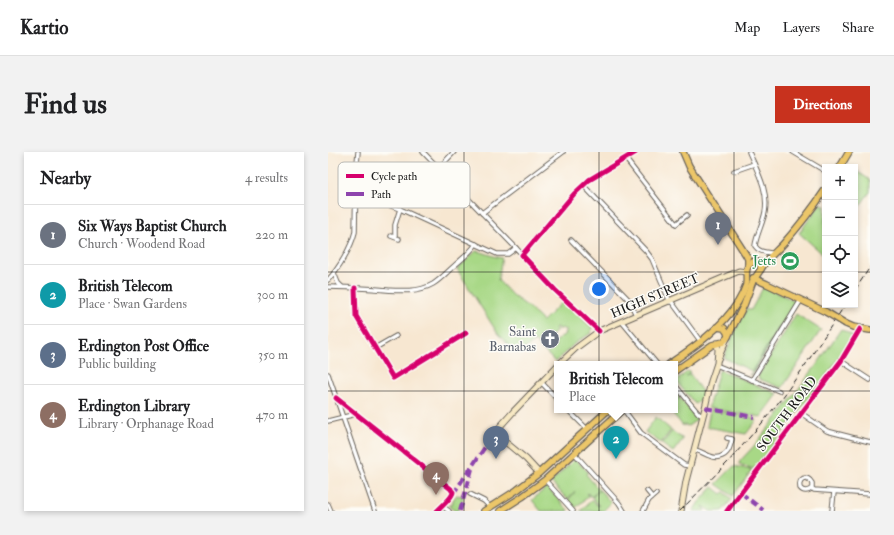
<!DOCTYPE html>
<meta charset="utf-8">
<style>
body{margin:0;font-family:"IM FELL Double Pica",serif;background:#f2f2f2;color:#202124}
.controls{position:absolute;right:12px;top:12px;display:grid;overflow:hidden;border-radius:0px;box-shadow:0 2px 6px #0003}
.controls button{width:36px;height:36px;display:grid;place-items:center;padding:0;border:0;border-bottom:1px solid #e0e0e0;background:#fff;color:#202124;font:20px sans-serif}
.you{position:absolute;left:271px;top:137px;width:14px;height:14px;margin:-10px;border:3px solid #fff;border-radius:50%;background:#1a73e8;box-shadow:0 0 0 6px #1a73e833}
.badge{display:grid;place-items:center;width:26px;height:26px;border-radius:50%;background:#c8321e;color:#fff;font-size:13px;font-weight:700}
.pin{position:absolute;translate:-50% -33px;filter:drop-shadow(0 1px 2px #0008)}
.pin::after{content:'';position:absolute;top:21px;width:14px;height:12px;background:inherit;clip-path:polygon(0 0,100% 0,50% 100%)}
.popup{position:absolute;left:226px;top:209px;width:124px;height:52px;box-sizing:border-box;display:grid;place-content:center;border-radius:0px;background:#fff;filter:drop-shadow(0 1px 3px #0005);font-size:13px;white-space:nowrap;color:#757577}
.popup b{font-size:15px;color:#202124}
.popup::after{content:'';position:absolute;left:50%;top:100%;margin-left:-8px;border:8px solid transparent;border-top-color:#fff}
.list{margin:0;padding:0;list-style:none}
h2{display:flex;justify-content:space-between;align-items:center;height:52px;margin:0;padding:0 16px;font-size:17px}
h2 small{font-size:13px;font-weight:400;color:#757577}
.list li{display:grid;grid-template-columns:26px 1fr auto;gap:12px;align-items:center;box-sizing:border-box;height:60px;padding:0 16px;border-top:1px solid #e0e0e0}
.list b{display:block;font-size:15px;white-space:nowrap}
.list p{margin:0;font-size:13px;white-space:nowrap;color:#757577}
.list em{font-size:13px;font-style:normal;color:#757577}
.icon{flex:none;width:22px;height:22px;fill:none;stroke:currentColor;stroke-width:2;stroke-linecap:round;stroke-linejoin:round}
.map{position:relative;flex:none;width:542px;height:359px;overflow:hidden;border-radius:0px}
header{display:flex;align-items:center;gap:24px;box-sizing:border-box;height:56px;padding:0 20px;background:#fff;border-bottom:1px solid #e0e0e0}
header strong{font-size:19px}
nav{display:flex;gap:22px;margin-inline-start:auto;font-size:14px}
.intro{display:flex;align-items:center;justify-content:space-between;box-sizing:border-box;height:96px;padding:0 24px}
h1{margin:0;font-size:28px}
.button{padding:10px 18px;border-radius:0px;background:#c8321e;color:#fff;font-size:14px;font-weight:700}
main{display:flex;gap:24px;padding:0 24px}
aside{flex:1;background:#fff;border-radius:0px;box-shadow:0 2px 6px #0003}
.map>svg:first-child{display:block}
.green{fill:#a8d886;stroke:#627a51;fill-rule:evenodd}
.forest{fill:#86b873;stroke:#516a48}
.lines{fill:none;stroke-linecap:round;stroke-linejoin:round}
.street-casing{stroke:#69635b;stroke-width:5.5}
.secondary-casing{stroke:#69635b;stroke-width:7}
.primary-casing{stroke:#69635b;stroke-width:8}
.street{stroke:#fff;stroke-width:3.5}
.secondary{stroke:#f7e8c3;stroke-width:5}
.primary{stroke:#ecc669;stroke-width:5.5}
.rail{stroke:#1c1c1c;stroke-width:1;stroke-dasharray:6 3;stroke-linecap:butt}
.primary-bridge-casing{stroke:#69635b;stroke-width:8;stroke-linecap:butt}
.primary-bridge{stroke:#ecc669;stroke-width:5.5}
.quiet{stroke:#8e44ad;stroke-width:4;stroke-dasharray:8 4;stroke-linecap:butt}
.cycleway-casing{stroke:#fdfcf7;stroke-width:8}
.cycleway{stroke:#d6006c;stroke-width:5}
.grid{fill:none;stroke:#1c1c1c;stroke-width:1;stroke-opacity:0.55}
.labels{text-anchor:middle;dominant-baseline:central;stroke-width:3;stroke-linejoin:round;paint-order:stroke}
.leisure-label{font-size:13px;fill:#27864d;stroke:#fdfcf7;text-anchor:end}
.street-label{font-size:13px;fill:#1c1c1c;stroke:#fdfcf7}
.worship-label{font-size:13px;fill:#5b616d;stroke:#fdfcf7;text-anchor:end}
.key{fill:#fdfcf7;stroke:#bab9b5;stroke-width:1}
.key-label{font-size:11px;fill:#1c1c1c}
</style>
<header>
<strong>Kartio</strong>
<nav><a>Map</a><a>Layers</a><a>Share</a></nav>
</header>
<div class="intro"><h1>Find us</h1><a class="button">Directions</a></div>
<main>
<aside>
<h2>Nearby<small>4 results</small></h2>
<ul class="list">
<li><span class="badge" style="background:#6b7280">1</span><div><b>Six Ways Baptist Church</b><p>Church · Woodend Road</p></div><em>220 m</em></li>
<li><span class="badge" style="background:#0f9aa8">2</span><div><b>British Telecom</b><p>Place · Swan Gardens</p></div><em>300 m</em></li>
<li><span class="badge" style="background:#5c6f8a">3</span><div><b>Erdington Post Office</b><p>Public building</p></div><em>350 m</em></li>
<li><span class="badge" style="background:#8d6e63">4</span><div><b>Erdington Library</b><p>Library · Orphanage Road</p></div><em>470 m</em></li>
</ul>
</aside>
<div class="map">
<svg width="542" height="359" viewBox="0 0 542 359">
<rect width="100%" height="100%" fill="#fdfcf7"/>
<filter id="ink" filterUnits="userSpaceOnUse"><feTurbulence type="fractalNoise" baseFrequency=".025" numOctaves="2"/><feDisplacementMap in="SourceGraphic" scale="8" xChannelSelector="R" yChannelSelector="G"/><feConvolveMatrix kernelMatrix="1 2 1 2 8 2 1 2 1" color-interpolation-filters="sRGB"/></filter>
<filter id="wash" filterUnits="userSpaceOnUse"><feTurbulence type="fractalNoise" baseFrequency=".012" numOctaves="4" result="noise"/><feDisplacementMap in="SourceGraphic" scale="16" xChannelSelector="R" yChannelSelector="G"/><feGaussianBlur stdDeviation="0.9" result="paint"/><feColorMatrix in="noise" values="0 0 0 0 0 0 0 0 0 0 0 0 0 0 0 0 0 1.4 0 .05"/><feComposite in="paint" operator="in"/></filter>
<g filter="url(#wash)">
<rect width="100%" height="100%" fill="#f7e7d1"/>
<!-- green -->
<g class="green">
<path d="M527 18 542 28V40L527 60Z"/>
<path d="M493 51 497 54V104L471 81Z"/>
<path d="M148 99C157 100 165 105 174 106L170 128 184 143 199 154 215 169 234 150 264 175 263 181 246 192 227 210 207 189 198 196 188 201 170 182 129 117ZM229 175 231 178 234 176 236 178 237 177 239 178 236 180 237 182 226 190 228 194 221 199 214 193 215 191 214 189 217 186 215 185 219 182 222 185 229 179 227 176Z"/>
<path d="M436 134 468 150V151L454 174 452 173 424 219 396 206 404 186 419 156 423 158Z"/>
<path d="M468 162 493 178 454 236 431 227 430 224Z"/>
<path d="M513 177 525 184 503 217 426 317 411 312 412 309 426 294 463 247 490 211Z"/>
<path d="M392 218 397 220 450 242 433 265 380 256 391 219Z"/>
<path d="M360 219 362 221 358 224 362 222 377 244 367 252 348 229Z"/>
<path d="M347 239 352 245 347 249 352 246 365 261 364 263 366 262 370 267 360 274 357 273 355 274 342 258H347Z"/>
<path d="M382 258 421 265 429 268 418 282 379 275Z"/>
<path d="M328 265 343 278 333 291 317 280Z"/>
<path d="M344 279 355 287 345 300 334 292Z"/>
<path d="M247 307 260 320 258 322 271 338 263 345 260 341 259 342 261 344 247 356 240 348 247 340 239 347 223 330Z"/>
<path d="M406 314 424 318 405 344 388 332Z"/>
<path d="M219 335 241 359H213L204 348Z"/>
<path d="M385 335 394 342 396 340 404 347 394 359H382L375 354 377 359H365L371 350Z"/>
<path d="M272 338 283 351 275 359H270L272 357 269 359H252L264 348 270 354H271L264 345Z"/>
<path d="M135 342C136 347 133 354 130 359 127 359 121 356 121 353L124 352C125 348 126 345 129 343L132 344Z"/>
</g>
<!-- forest -->
<path class="forest" d="M452 173 454 174 424 223H422Z"/>
</g>
<g filter="url(#ink)">
<g class="lines">
<defs>
<g id="street">
<path d="M95 0 188 96 227 138 271 179"/>
<path d="M421 0C429 19 441 39 437 60 435 71 428 84 427 94 431 100 437 100 444 101"/>
<path d="M465 0 497 19"/>
<path d="M297 6 348 72 359 63"/>
<path d="M111 16 126 0"/>
<path d="M406 19 426 12"/>
<path d="M255 33 318 99 324 107 342 150"/>
<path d="M28 44H32L45 48 72 57 169 102H180L188 96"/>
<path d="M154 61 235 0"/>
<path d="M63 84 71 87"/>
<path d="M67 85V73L72 57"/>
<path d="M243 88 301 148 308 163"/>
<path d="M194 103 246 42 261 28 308 0"/>
<path d="M6 121 10 131 14 135"/>
<path d="M0 128C11 116 23 96 27 80L28 23 30 0"/>
<path d="M0 135C16 135 31 136 47 137 65 138 88 142 105 132 113 127 119 120 126 114 134 107 142 101 148 92"/>
<path d="M27 136 28 164 65 226 138 181"/>
<path d="M343 149 373 190"/>
<path d="M294 170 329 212"/>
<path d="M47 196 68 184"/>
<path d="M513 209 542 228"/>
<path d="M388 213 451 239"/>
<path d="M0 222 47 359"/>
<path d="M424 228 473 148"/>
<path d="M213 230 229 247"/>
<path d="M347 233 371 262 375 264"/>
<path d="M8 246 123 337C123 338 124 339 125 340 125 345 112 356 109 359"/>
<path d="M240 258 259 277"/>
<path d="M296 258 313 281 356 313 362 314"/>
<path d="M473 261 499 279 542 290"/>
<path d="M0 269 28 262"/>
<path d="M367 298C373 299 376 302 382 304 388 307 396 305 400 299 402 296 403 291 404 287L399 286"/>
<path d="M246 301 291 351 296 359"/>
<path d="M217 328 245 359"/>
<path d="M484 336V331C479 322 470 326 472 336 475 340 480 340 484 336L486 338 542 342"/>
<path d="M319 339 324 345"/>
<path d="M142 342 156 349 162 355"/>
<path d="M0 352 3 359"/>
<path d="M114 354 121 359"/>
<path d="M315 359 321 348 328 342"/>
<path d="M399 359 513 209 532 177"/>
<path d="M504 359 506 340"/>
</g>
<g id="secondary">
<path d="M390 207 399 186"/>
<path d="M231 212 248 196 271 179 411 119 418 120"/>
<path d="M211 321 198 307 169 283 168 279 185 260 229 214"/>
<path d="M353 359 358 329 377 256 383 229 389 211 390 198 389 191"/>
</g>
<g id="primary">
<path d="M355 0 361 14 418 103 420 107V113"/>
<path d="M512 15 521 0"/>
<path d="M433 117C439 106 449 99 456 91 471 74 485 56 497 38"/>
<path d="M425 126 439 132 498 160"/>
<path d="M518 172 525 175 542 178"/>
<path d="M389 175 396 176 399 180 400 184"/>
<path d="M341 212C366 195 393 177 410 150 413 145 416 139 418 133 420 123 414 115 427 109L432 111 433 117 427 126"/>
<path d="M347 219 384 193 395 190 399 186 416 153 426 126"/>
<path d="M156 359 189 338 211 321 280 258"/>
<path d="M172 359 194 345 217 328 294 258"/>
</g>
</defs>
<!-- street casing -->
<use href="#street" class="street-casing"/>
<!-- secondary casing -->
<use href="#secondary" class="secondary-casing"/>
<!-- primary casing -->
<use href="#primary" class="primary-casing"/>
<!-- street -->
<use href="#street" class="street"/>
<!-- secondary -->
<use href="#secondary" class="secondary"/>
<!-- primary -->
<use href="#primary" class="primary"/>
<!-- rail -->
<g class="rail">
<path d="M527 138 542 115"/>
<path d="M352 359 401 309 434 271 457 242 478 212 517 153"/>
</g>
<defs>
<path id="primary-bridge" d="M498 160 518 172"/>
</defs>
<!-- primary-bridge casing -->
<use href="#primary-bridge" class="primary-bridge-casing"/>
<!-- primary-bridge -->
<use href="#primary-bridge" class="primary-bridge"/>
<!-- quiet -->
<g class="quiet">
<path d="M377 256 426 265"/>
<path d="M413 341 435 358"/>
<path d="M125 342 168 279"/>
<path d="M132 359 144 317"/>
</g>
<defs>
<g id="cycleway">
<path d="M27 136 28 164 65 226 138 181"/>
<path d="M271 179 227 138 194 103 246 42 261 28 308 0"/>
<path d="M8 246 123 337C123 338 124 339 125 340 125 345 112 356 109 359"/>
<path d="M399 359 513 209 532 177"/>
</g>
</defs>
<!-- cycleway casing -->
<use href="#cycleway" class="cycleway-casing"/>
<!-- cycleway -->
<use href="#cycleway" class="cycleway"/>
</g>
</g>
<!-- grid -->
<path class="grid" d="M136 0V359M271 0V359M406 0V359M0 120H497M527 120H542M0 239H542"/>
<!-- icons -->
<defs>
<symbol id="stadium-disc" viewBox="-11 -11 22 22"><circle r="9.5" fill="#2e9e5b" stroke="#fdfcf7"/><path d="M0-5a6.5 5 0 1 0 0 10a6.5 5 0 1 0 0-10ZM-3.5-1.8h7v3.6h-7Z" fill="#fff"/></symbol>
<symbol id="church-disc" viewBox="-11 -11 22 22"><circle r="9.5" fill="#6b7280" stroke="#fdfcf7"/><path d="M-1.2-6h2.4v3.5h3.3v2.4h-3.3V6h-2.4V-.1h-3.3v-2.4h3.3Z" fill="#fff"/></symbol>
</defs>
<g fill-rule="evenodd">
<use href="#stadium-disc" x="451" y="98" width="22" height="22"/>
<use href="#church-disc" x="211" y="176" width="22" height="22"/>
</g>
<g class="labels">
<!-- leisure labels -->
<g class="leisure-label">
<text x="448" y="109">Jetts</text>
</g>
<!-- street labels -->
<g class="street-label">
<text transform="translate(327 144) rotate(-23)">HIGH STREET</text>
<text transform="translate(459 262) rotate(-53)">SOUTH ROAD</text>
</g>
<!-- worship labels -->
<g class="worship-label">
<text x="208" y="180">Saint<tspan x="208" dy="15">Barnabas</tspan></text>
</g>
</g>
<!-- legend -->
<rect x="10" y="10" width="132" height="46" rx="6" class="key"/>
<rect x="18" y="22" width="18" height="4" fill="#d6006c"/>
<rect x="18" y="40" width="18" height="4" fill="#8e44ad"/>
<g class="key-label">
<text x="43" y="28">Cycle path</text>
<text x="43" y="46">Path</text>
</g>
</svg>
<div class="controls">
<button>+</button>
<button>−</button>
<button><svg class="icon" aria-label="locate" viewBox="0 0 24 24"><circle cx="12" cy="12" r="6"/><path d="M12 2v4M12 18v4M2 12h4M18 12h4"/></svg></button>
<button><svg class="icon" aria-label="layers" viewBox="0 0 24 24"><path d="M12 4l9 5-9 5-9-5zM3 14l9 5 9-5"/></svg></button>
</div>
<div class="you"></div>
<div class="pin badge" style="left:390px;top:93px;background:#6b7280">1</div>
<div class="pin badge" style="left:288px;top:307px;background:#0f9aa8">2</div>
<div class="popup"><b>British Telecom</b>Place</div>
<div class="pin badge" style="left:168px;top:307px;background:#5c6f8a">3</div>
<div class="pin badge" style="left:108px;top:343px;background:#8d6e63">4</div>
</div>
</main>
